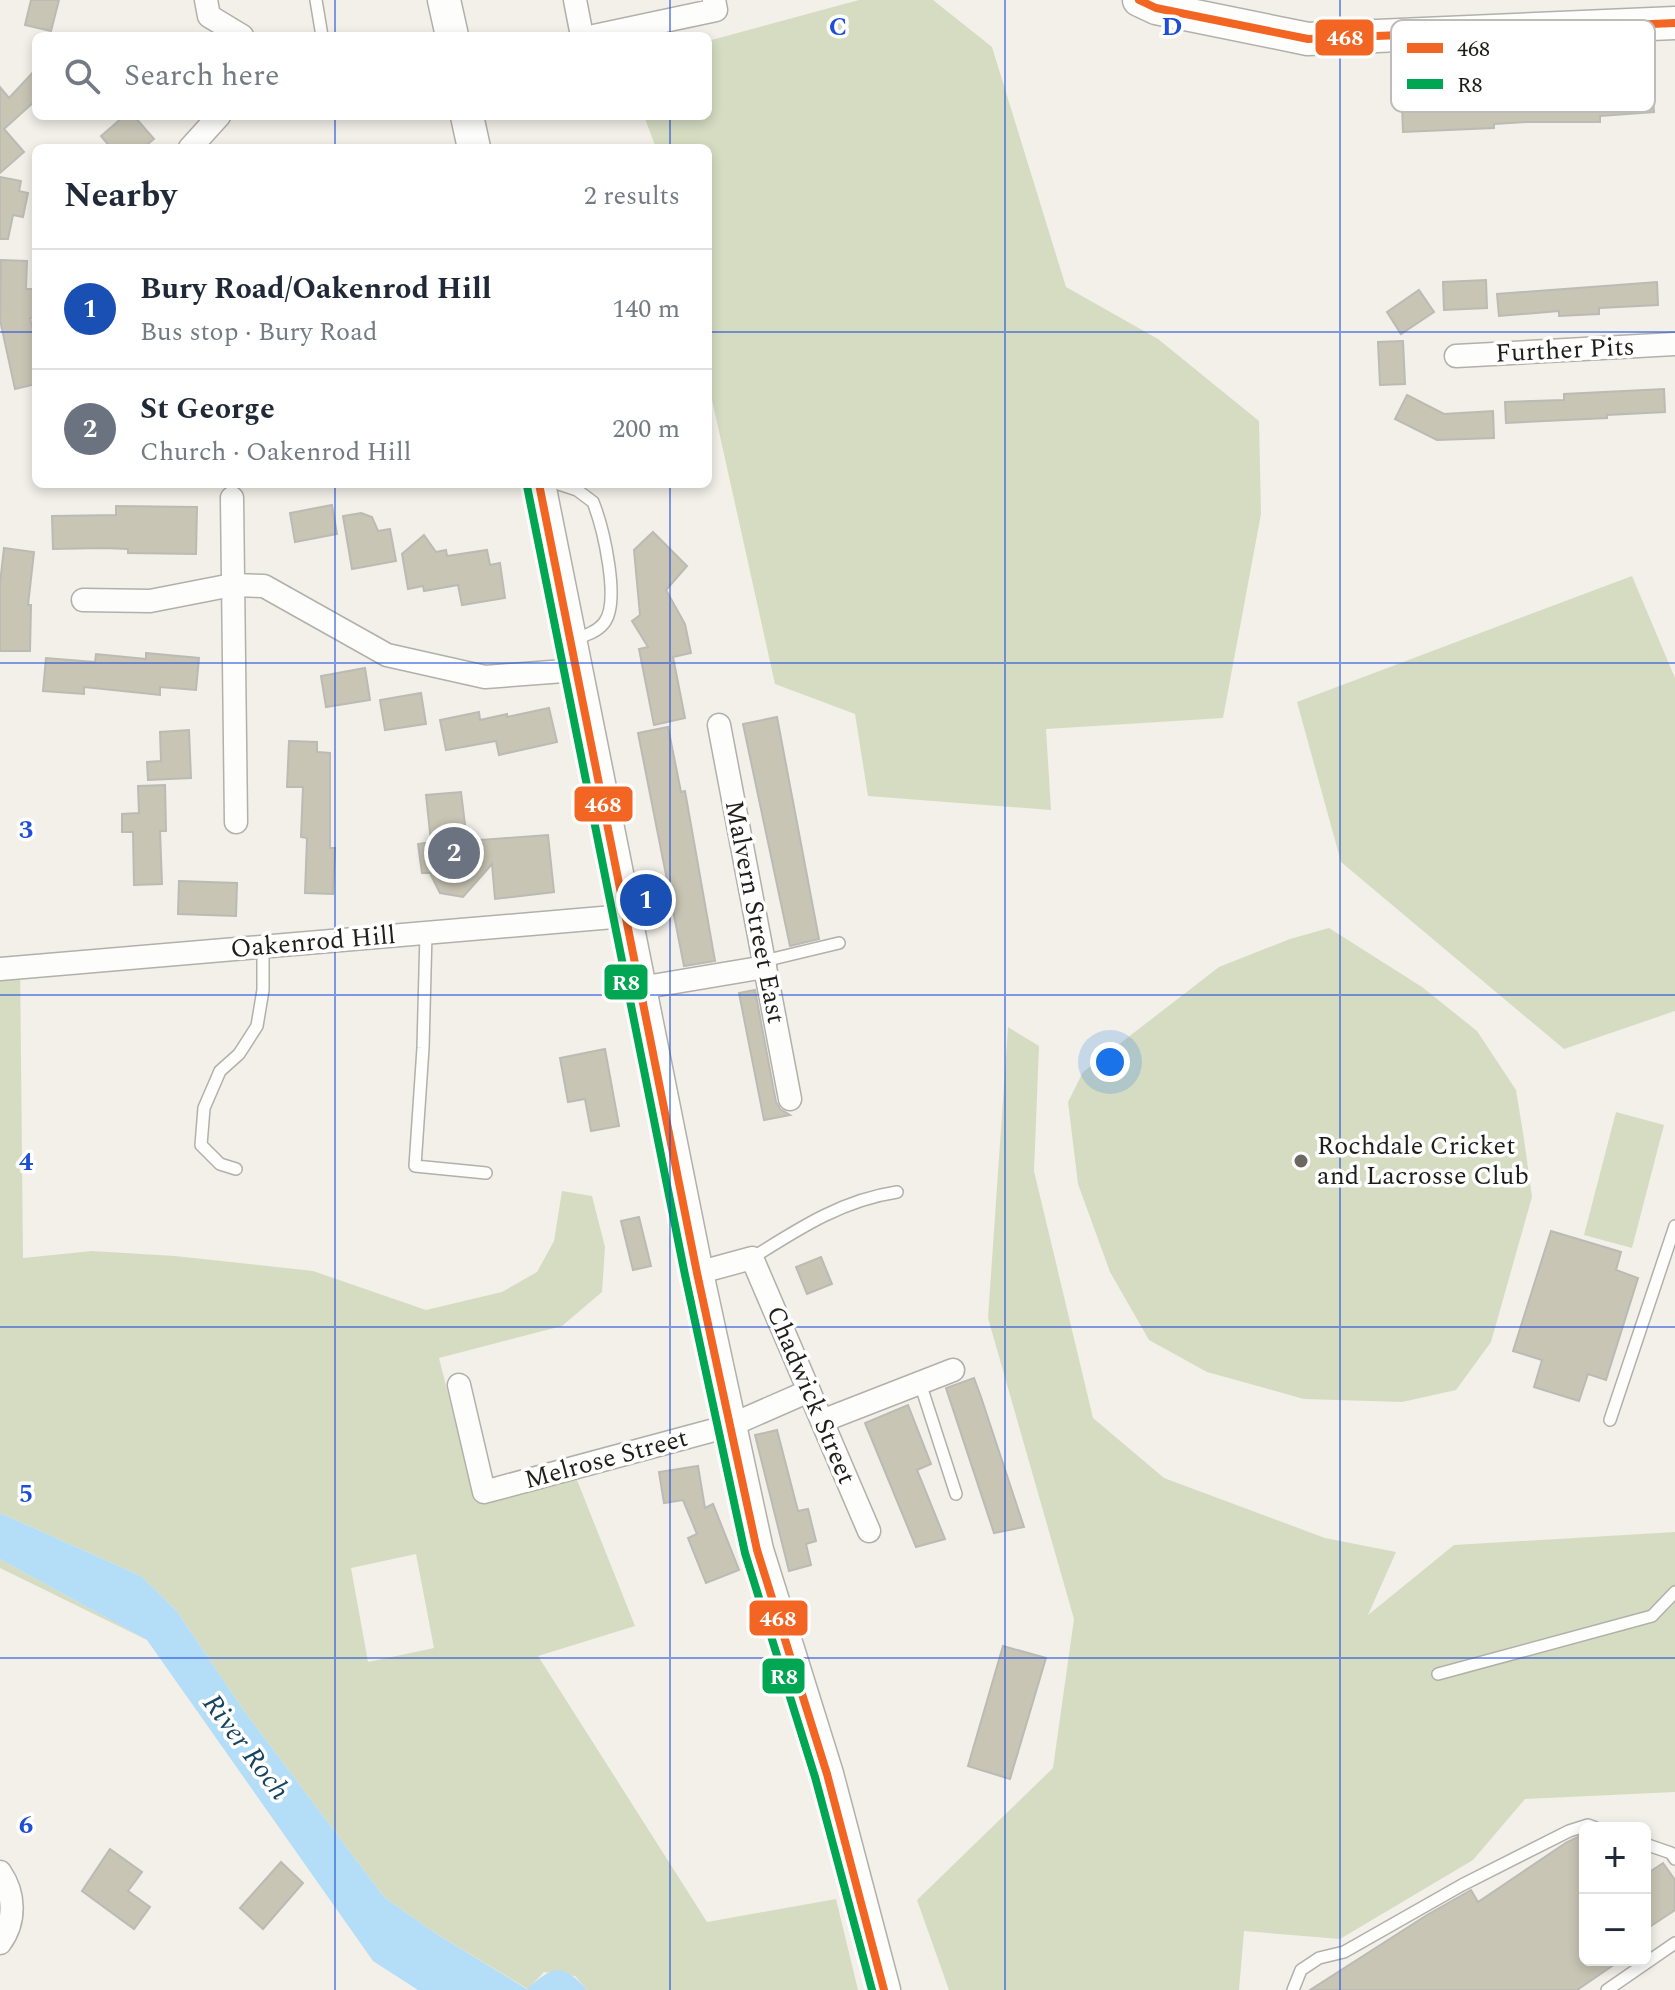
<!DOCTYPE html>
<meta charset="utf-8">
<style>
body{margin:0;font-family:Spectral,serif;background:#f2f2f3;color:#1f2937}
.controls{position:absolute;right:24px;bottom:24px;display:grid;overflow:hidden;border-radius:12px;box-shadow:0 4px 12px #0003}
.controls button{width:72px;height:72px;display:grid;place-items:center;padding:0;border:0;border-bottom:2px solid #e0e1e3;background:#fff;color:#1f2937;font:40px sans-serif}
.you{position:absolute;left:1110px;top:1062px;width:28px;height:28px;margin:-20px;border:6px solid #fff;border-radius:50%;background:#1a73e8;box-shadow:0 0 0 12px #1a73e833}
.badge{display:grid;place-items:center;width:52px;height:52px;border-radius:50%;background:#0f766e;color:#fff;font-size:26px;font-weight:700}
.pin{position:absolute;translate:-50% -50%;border:4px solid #fff;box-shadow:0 2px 8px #0006}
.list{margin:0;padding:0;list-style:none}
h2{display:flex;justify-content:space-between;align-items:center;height:104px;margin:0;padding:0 32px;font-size:34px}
h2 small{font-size:26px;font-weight:400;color:#747a83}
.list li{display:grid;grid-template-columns:52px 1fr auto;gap:24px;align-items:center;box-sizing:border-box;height:120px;padding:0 32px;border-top:2px solid #e0e1e3}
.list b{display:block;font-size:30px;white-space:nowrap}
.list p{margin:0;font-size:26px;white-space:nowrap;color:#747a83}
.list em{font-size:26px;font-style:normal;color:#747a83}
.icon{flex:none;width:44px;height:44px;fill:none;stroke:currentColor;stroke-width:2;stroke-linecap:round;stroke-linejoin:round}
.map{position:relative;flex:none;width:1675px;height:1990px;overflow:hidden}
.search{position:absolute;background:#fff;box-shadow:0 4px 12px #0003;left:32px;top:32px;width:680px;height:88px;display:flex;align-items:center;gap:20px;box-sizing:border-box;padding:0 28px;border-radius:12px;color:#747a83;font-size:30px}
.panel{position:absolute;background:#fff;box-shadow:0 4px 12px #0003;left:32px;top:144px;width:680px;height:344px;border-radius:12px}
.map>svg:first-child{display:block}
.green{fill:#d6dcc2;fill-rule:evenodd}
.water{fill:#b4ddf8}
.building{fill:#c9c5b5;stroke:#bbbab4;stroke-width:2}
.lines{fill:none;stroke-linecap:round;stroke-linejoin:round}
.service-casing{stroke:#b1b0aa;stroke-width:14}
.minor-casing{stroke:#b1b0aa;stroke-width:25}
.secondary-casing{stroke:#b1b0aa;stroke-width:35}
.service{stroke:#fdfdfc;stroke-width:11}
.minor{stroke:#fdfdfc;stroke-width:22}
.secondary{stroke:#fdfdfc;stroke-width:32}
.bus-1-casing{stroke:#fff;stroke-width:14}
.bus-2-casing{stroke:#fff;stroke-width:14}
.bus-1{stroke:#f26522;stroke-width:8}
.bus-2{stroke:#00a651;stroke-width:8}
.grid{fill:none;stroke:#1d4ed8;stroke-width:2;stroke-opacity:0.55}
.poi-dot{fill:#696861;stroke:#fff;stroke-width:3}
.labels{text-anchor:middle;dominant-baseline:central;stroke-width:7;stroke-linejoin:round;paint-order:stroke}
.street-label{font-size:26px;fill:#1f1e19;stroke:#fff}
.poi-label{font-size:26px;fill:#1f1e19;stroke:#fff;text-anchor:start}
.water-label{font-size:28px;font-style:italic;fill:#174460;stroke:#fff}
.key{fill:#fff;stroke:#bcbcba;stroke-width:2}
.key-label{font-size:22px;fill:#1f1e19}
.grid-label{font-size:26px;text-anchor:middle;font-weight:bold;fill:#1d4ed8;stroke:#fff;stroke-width:7;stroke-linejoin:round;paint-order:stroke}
.line-badge{stroke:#fff;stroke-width:3}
.badge-label{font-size:22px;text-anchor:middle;font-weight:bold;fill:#fff}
</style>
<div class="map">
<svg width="1675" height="1990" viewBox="0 0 1675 1990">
<rect width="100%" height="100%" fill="#f2f0e8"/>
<!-- green -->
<g class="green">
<path d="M859 0H933L992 47 1066 287 1158 339 1259 421 1261 514 1223 718 1046 729 1051 810 868 796 855 714 775 684 708 382V148H656L644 116H708V41Z"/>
<path d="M1632 576 1675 678V1011L1564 1049 1341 862 1297 702Z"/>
<path d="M1329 928 1422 987 1477 1031 1516 1090 1524 1139 1532 1197 1491 1342 1456 1390 1402 1402 1304 1399 1207 1372 1149 1340 1110 1272 1078 1184 1068 1102 1083 1072 1219 967 1290 939Z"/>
<path d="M20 960 23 1258 92 1251 175 1256 313 1271 426 1310 502 1292 537 1272 554 1241 562 1191 592 1196 605 1247 602 1292 562 1326 439 1358 475 1500 577 1480 635 1626 538 1656 707 1922 836 1899 858 1990H587L575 1976 544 1972 528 1989 435 1933 384 1897 242 1708 176 1610 141 1576 0 1513V962ZM416 1554 434 1648 368 1662 351 1568Z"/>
<path d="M1008 1027 1039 1046 1034 1171 1093 1418 1164 1478 1325 1538 1396 1552 1368 1615 1454 1545 1675 1532V1792L1525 1799 1473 1860 1340 1939 1244 1931 1239 1990H949L917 1900 1053 1768 1074 1619 988 1318Z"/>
<path d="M1616 1112 1664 1125 1632 1248 1584 1235Z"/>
<path d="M0 1559 2 1560 147 1640 0 1568Z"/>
</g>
<!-- water -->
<path class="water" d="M0 1513 141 1576 176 1610 242 1708 384 1897 435 1933 527 1989C553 1966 562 1962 587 1990H418L373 1961 147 1640 0 1559Z"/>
<!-- building -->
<g class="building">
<path d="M31 0H59L51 31 25 25Z"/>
<path d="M36 69V100L4 129 24 152 0 173V87L9 98Z"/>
<path d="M1652 85 1654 112 1600 116V122H1527L1494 124V128L1403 132 1402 104 1508 101V97L1611 93V89Z"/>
<path d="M124 116H134L154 139 143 148H111L101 136Z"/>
<path d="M0 177 21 181 19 191 28 193 23 217 13 215 8 239H0Z"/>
<path d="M1 260 27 261 26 289H36V318H30L36 343V384L15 389 0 320Z"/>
<path d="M1486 280 1487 308 1444 310 1443 282Z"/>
<path d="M1657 282 1658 305 1599 308V314L1559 316V311L1499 316 1497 294Z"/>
<path d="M1419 290 1434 312 1401 334 1387 312Z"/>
<path d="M1403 341 1405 384 1380 385 1378 342Z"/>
<path d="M1664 389 1665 412 1607 415V418L1506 423 1505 402 1564 400V394Z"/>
<path d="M1407 395 1444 414 1493 411 1494 438 1437 440 1395 419Z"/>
<path d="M332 505 337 534 295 542 290 513Z"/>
<path d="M116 506 197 507 196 554 128 553V549L103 548 53 549 52 516 116 515Z"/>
<path d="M361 513 372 517 378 531 390 529 396 561 352 569 343 516Z"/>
<path d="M653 532 687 566 666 590 685 624 691 653 673 657 685 718 654 725 639 649 648 647 632 621 640 615 634 550Z"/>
<path d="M424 535 436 552 446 550 447 556 487 550 490 565 500 563 505 598 462 605 458 585 424 591 423 586 408 589 402 554Z"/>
<path d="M4 548 34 552 28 605H31L30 651H0V583Z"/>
<path d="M146 653 199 658 196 690 160 687V695L84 687V694L43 691 46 658 95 662 96 654 146 659Z"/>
<path d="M365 668 370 700 326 707 321 676Z"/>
<path d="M421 693 426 724 385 730 380 700Z"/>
<path d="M549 708 557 742 499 755 496 741 446 750 440 720 479 712 480 720 507 714V717Z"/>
<path d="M777 717 819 939 790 946 743 724Z"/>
<path d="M668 727 681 792 685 791 715 961 684 966 638 733Z"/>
<path d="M189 730 191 778 148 780 147 762 161 761 160 732Z"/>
<path d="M289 741 317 742V752L330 753V848H335L333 894 305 893 307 838 301 837 303 787H287Z"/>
<path d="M165 785 166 831H160L162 884 134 885 133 832H122V814L139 813 138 786Z"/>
<path d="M461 792 467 841 548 835 554 892 495 899 492 864 463 897 440 893 430 873H422L418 844 431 842 426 795Z"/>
<path d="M179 881 237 883 236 916 178 914Z"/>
<path d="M755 990 776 1102 780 1109 790 1115 764 1120 739 993Z"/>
<path d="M605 1049 619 1126 591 1131 585 1099 568 1102 560 1058Z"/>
<path d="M639 1217 651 1266 633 1270 621 1221Z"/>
<path d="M1551 1231 1621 1252 1616 1270 1638 1278 1606 1380 1588 1374 1579 1401 1534 1387 1542 1360 1513 1351Z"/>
<path d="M821 1257 832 1284 807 1294 796 1267Z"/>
<path d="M974 1378 981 1397 1024 1527 994 1533 946 1388Z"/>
<path d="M908 1405 931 1464 917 1470 945 1539 916 1547 865 1423Z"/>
<path d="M777 1430 798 1511 808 1509 816 1541 806 1544 811 1565 789 1571 755 1435Z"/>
<path d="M698 1466 705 1508 713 1504 739 1570 706 1583 688 1538 697 1534 683 1500 664 1503 659 1472Z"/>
<path d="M1003 1646 1046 1658 1010 1779 968 1766Z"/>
<path d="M1580 1836 1585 1843V1960H1621L1577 1990H1310L1427 1915 1471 1890 1478 1902 1567 1842Z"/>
<path d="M110 1849 142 1872 128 1891 150 1907 134 1929 82 1891Z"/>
<path d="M281 1862 303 1883 263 1929 240 1908Z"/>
<path d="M1663 1863 1675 1880V1910L1645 1930V1875Z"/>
</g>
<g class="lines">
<defs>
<g id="service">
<path d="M316 0 322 36"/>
<path d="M559 484 577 490 593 502C603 527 621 602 604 623 596 633 583 636 571 640"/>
<path d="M426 933 423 1048 415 1166 486 1173"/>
<path d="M764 961 839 943"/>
<path d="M236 1169 220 1164 201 1145 204 1108 220 1071 239 1054 257 1026 263 990V947"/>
<path d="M752 1258C798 1229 842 1200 897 1192"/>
<path d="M920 1383 956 1494"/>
<path d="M1610 1420 1675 1226"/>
<path d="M1438 1674 1652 1616 1675 1592"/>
<path d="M1645 1844 1671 1853 1675 1859"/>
<path d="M1293 1990 1301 1970 1319 1958 1344 1952 1462 1885 1569 1831 1588 1825 1596 1828"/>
<path d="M1607 1990 1675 1943"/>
</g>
<g id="minor">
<path d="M206 0 209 16 242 36"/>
<path d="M575 0 582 36"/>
<path d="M594 36 716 10 714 0"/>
<path d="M190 148 219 116"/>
<path d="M1456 356 1675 344"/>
<path d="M232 498 236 822"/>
<path d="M83 600 150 601 232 585 264 586 387 655 485 677 577 670"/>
<path d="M719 725 790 1099"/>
<path d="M0 969 625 916"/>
<path d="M640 988 765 967"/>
<path d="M697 1273 752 1258 869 1531"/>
<path d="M459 1385 484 1492 729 1426 809 1391"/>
<path d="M822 1421 953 1370"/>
<path d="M0 1872C15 1894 16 1921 0 1943"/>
</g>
<g id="secondary">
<path d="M444 0 452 36"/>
<path d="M1139 0 1156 8 1308 39 1675 23"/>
<path d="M467 116 474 148"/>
<path d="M539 484 697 1273 757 1550 827 1774 884 1990"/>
</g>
</defs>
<!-- service casing -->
<use href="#service" class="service-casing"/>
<!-- minor casing -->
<use href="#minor" class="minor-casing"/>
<!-- secondary casing -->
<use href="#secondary" class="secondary-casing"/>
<!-- service -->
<use href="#service" class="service"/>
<!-- minor -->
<use href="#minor" class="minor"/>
<!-- secondary -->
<use href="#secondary" class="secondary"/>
<defs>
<g id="bus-1">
<path d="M1139 0 1156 8 1308 39 1675 23"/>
<path d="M539 484 697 1273 757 1550 827 1774 884 1990"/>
</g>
<path id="bus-2" d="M527 486 685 1275 745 1553 815 1777 872 1990"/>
</defs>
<!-- bus-1 casing -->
<use href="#bus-1" class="bus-1-casing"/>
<!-- bus-2 casing -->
<use href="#bus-2" class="bus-2-casing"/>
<!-- bus-1 -->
<use href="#bus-1" class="bus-1"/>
<!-- bus-2 -->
<use href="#bus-2" class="bus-2"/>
</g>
<!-- grid -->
<path class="grid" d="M335 0V36M670 0V36M1005 0V1990M1340 0V1990M335 116V148M670 116V148M0 332H36M708 332H1675M335 484V1990M670 484V1990M0 663H1675M0 995H1675M0 1327H1675M0 1658H1675"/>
<!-- markers -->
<circle class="poi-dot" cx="1301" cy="1161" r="8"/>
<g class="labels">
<!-- street labels -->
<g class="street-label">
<text transform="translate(1565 350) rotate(-3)">Further Pits</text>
<text transform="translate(755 912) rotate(79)">Malvern Street East</text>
<text transform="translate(313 942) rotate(-5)">Oakenrod Hill</text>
<text transform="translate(811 1395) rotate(67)">Chadwick Street</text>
<text transform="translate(606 1459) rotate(-15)">Melrose Street</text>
</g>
<!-- poi labels -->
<g class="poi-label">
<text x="1317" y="1146">Rochdale Cricket<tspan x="1317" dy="30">and Lacrosse Club</tspan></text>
</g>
<!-- water labels -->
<g class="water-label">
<text transform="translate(246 1747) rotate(53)">River Roch</text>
</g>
</g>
<!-- legend -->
<rect x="1391" y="20" width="264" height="92" rx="12" class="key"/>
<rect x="1407" y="43" width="36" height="10" fill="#f26522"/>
<rect x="1407" y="79" width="36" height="10" fill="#00a651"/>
<g class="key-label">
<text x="1457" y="56">468</text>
<text x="1457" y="92">R8</text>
</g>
<g class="grid-label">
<text x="838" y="35">C</text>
<text x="1172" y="35">D</text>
<text x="26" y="838">3</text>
<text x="26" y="1170">4</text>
<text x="26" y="1502">5</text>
<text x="26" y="1833">6</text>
</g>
<g class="line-badge">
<rect x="1314" y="18" width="61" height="39" rx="8" fill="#f26522"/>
<rect x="573" y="785" width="61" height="38" rx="8" fill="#f26522"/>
<rect x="603" y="963" width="46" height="38" rx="8" fill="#00a651"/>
<rect x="748" y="1599" width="61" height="38" rx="8" fill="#f26522"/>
<rect x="761" y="1657" width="45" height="38" rx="8" fill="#00a651"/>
</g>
<g class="badge-label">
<text x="1345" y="45">468</text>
<text x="603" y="812">468</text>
<text x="626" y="990">R8</text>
<text x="778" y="1626">468</text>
<text x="784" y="1684">R8</text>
</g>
</svg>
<div class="controls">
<button>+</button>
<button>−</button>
</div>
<div class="you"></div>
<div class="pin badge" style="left:646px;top:900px;background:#1a4fb4">1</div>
<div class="pin badge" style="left:454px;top:853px;background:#6b7280">2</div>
<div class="search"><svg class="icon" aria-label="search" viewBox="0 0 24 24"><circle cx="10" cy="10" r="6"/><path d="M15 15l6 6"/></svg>Search here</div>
<section class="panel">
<h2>Nearby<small>2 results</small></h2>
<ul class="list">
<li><span class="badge" style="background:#1a4fb4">1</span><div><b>Bury Road/Oakenrod Hill</b><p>Bus stop · Bury Road</p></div><em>140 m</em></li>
<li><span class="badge" style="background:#6b7280">2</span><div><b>St George</b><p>Church · Oakenrod Hill</p></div><em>200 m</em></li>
</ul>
</section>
</div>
